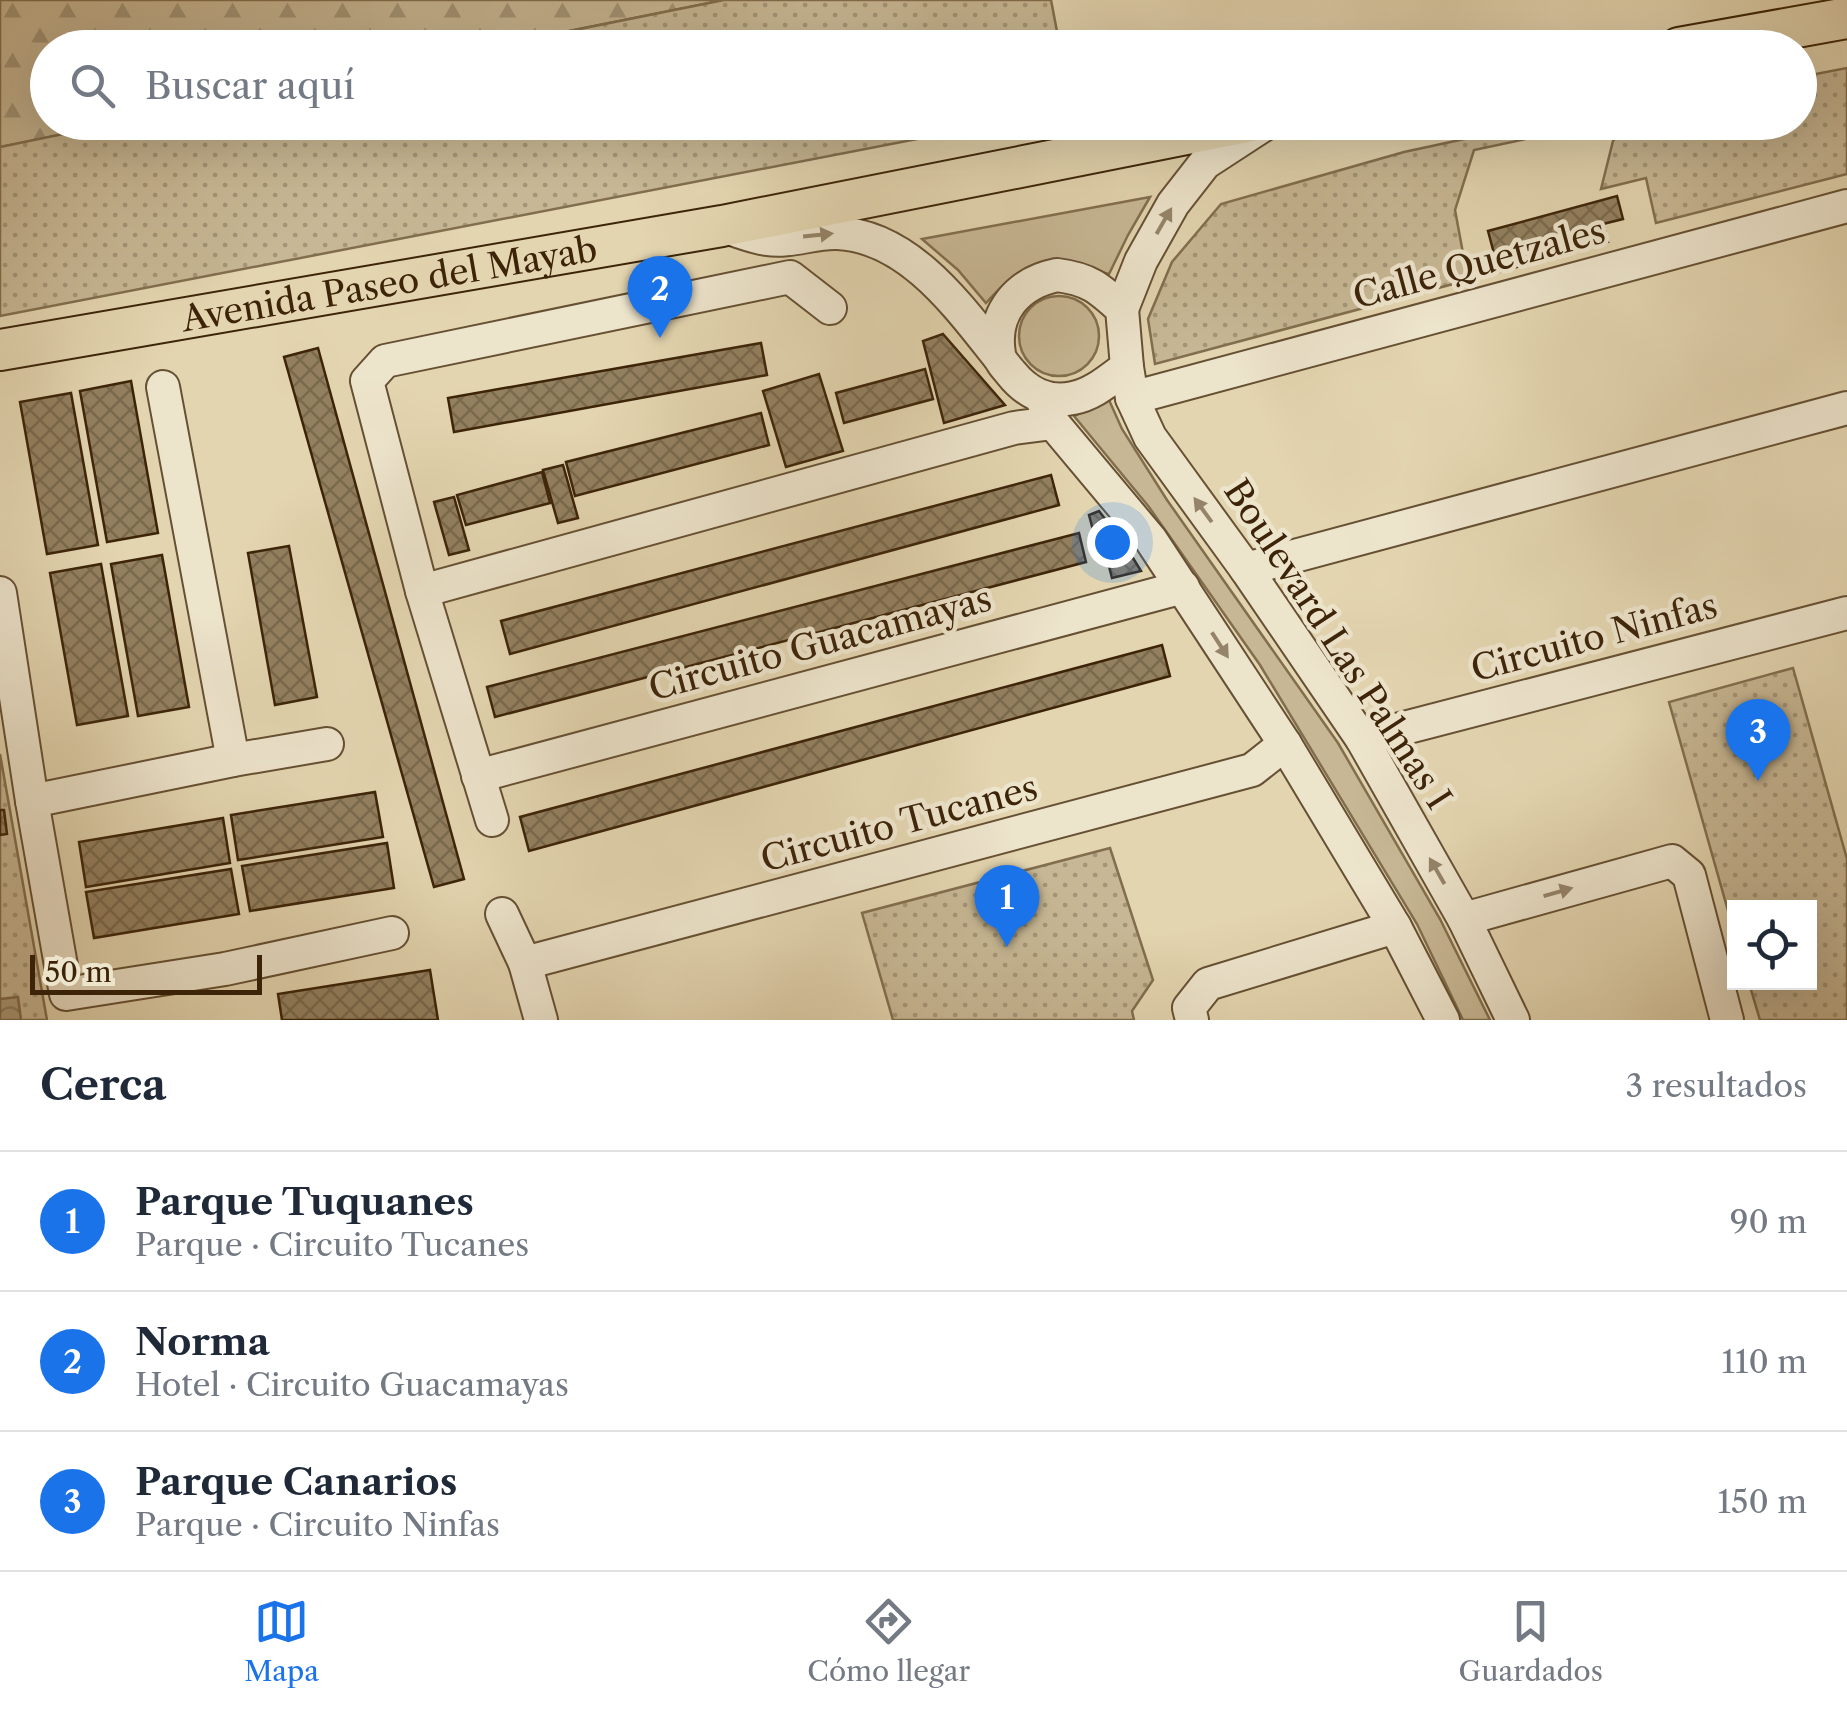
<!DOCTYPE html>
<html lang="es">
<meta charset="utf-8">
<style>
body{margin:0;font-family:"Libre Caslon Text",serif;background:#f2f2f3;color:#1f2937}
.controls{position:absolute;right:30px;bottom:30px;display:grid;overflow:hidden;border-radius:0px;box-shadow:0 10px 40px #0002}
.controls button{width:90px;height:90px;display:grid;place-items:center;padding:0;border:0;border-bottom:2px solid #e0e1e3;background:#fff;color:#1f2937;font:50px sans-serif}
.scale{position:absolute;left:30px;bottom:25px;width:232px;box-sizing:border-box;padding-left:10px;border:5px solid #3d2409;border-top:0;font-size:28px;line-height:35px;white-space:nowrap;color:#3d2409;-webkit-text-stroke:8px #ede4cc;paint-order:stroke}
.you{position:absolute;left:1112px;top:542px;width:35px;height:35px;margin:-25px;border:8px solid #fff;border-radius:50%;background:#1a73e8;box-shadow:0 0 0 15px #1a73e833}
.badge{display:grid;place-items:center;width:65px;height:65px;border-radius:50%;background:#1a73e8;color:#fff;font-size:32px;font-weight:700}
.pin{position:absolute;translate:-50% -82px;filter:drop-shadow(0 2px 5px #0008)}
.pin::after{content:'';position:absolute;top:52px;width:35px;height:30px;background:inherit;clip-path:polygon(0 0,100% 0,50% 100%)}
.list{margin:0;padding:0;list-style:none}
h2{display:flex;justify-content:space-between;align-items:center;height:130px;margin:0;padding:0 40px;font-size:42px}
h2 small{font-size:32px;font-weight:400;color:#747a83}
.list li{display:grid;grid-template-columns:65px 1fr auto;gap:30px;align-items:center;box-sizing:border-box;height:140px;padding:0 40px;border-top:2px solid #e0e1e3}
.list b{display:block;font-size:38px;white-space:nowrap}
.list p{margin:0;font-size:32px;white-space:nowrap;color:#747a83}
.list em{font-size:32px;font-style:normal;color:#747a83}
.icon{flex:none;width:55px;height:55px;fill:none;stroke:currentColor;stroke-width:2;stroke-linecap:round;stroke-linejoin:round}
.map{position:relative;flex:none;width:1847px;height:1020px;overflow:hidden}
.search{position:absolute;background:#fff;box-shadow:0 10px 40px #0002;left:30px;right:30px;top:30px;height:110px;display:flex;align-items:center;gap:25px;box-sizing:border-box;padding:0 35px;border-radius:55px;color:#747a83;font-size:38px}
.sheet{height:550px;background:#fff}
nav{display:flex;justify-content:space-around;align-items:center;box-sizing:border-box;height:140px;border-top:2px solid #e0e1e3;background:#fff;font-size:28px;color:#747a83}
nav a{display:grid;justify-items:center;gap:5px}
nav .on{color:#1a73e8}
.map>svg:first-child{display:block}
.green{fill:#c7b794;stroke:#826e4e;stroke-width:2.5}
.forest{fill:url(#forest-firs);stroke:#826e4e;stroke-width:2.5}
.park{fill:url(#park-dots);stroke:#826e4e;stroke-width:2.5}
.water{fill:url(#water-waves);stroke:#7f6a4b;stroke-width:2.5}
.building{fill:url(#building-cross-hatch);stroke:#3d2409;stroke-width:2.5}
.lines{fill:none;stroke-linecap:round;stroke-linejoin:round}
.minor-casing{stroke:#665033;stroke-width:36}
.major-casing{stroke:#3d2409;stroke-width:44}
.minor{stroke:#ede4cc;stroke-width:32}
.major{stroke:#e3d5b0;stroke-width:40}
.oneway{fill:#95846a}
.labels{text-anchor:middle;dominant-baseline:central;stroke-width:9;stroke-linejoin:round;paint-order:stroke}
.street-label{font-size:35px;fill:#3d2409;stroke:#ede4cc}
</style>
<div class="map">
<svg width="1847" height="1020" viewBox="0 0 1847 1020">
<defs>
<pattern id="forest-firs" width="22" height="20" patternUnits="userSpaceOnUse" patternTransform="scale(2.5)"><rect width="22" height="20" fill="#c7b794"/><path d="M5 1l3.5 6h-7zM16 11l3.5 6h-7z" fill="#a39577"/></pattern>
<pattern id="park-dots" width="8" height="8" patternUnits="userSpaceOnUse" patternTransform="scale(2.5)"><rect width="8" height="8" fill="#c7b794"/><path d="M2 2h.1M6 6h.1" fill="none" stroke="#a39577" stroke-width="1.8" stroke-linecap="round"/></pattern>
<pattern id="water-waves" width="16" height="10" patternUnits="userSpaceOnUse" patternTransform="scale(2.5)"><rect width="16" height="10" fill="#ab9977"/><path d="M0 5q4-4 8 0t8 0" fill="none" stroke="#8c7d60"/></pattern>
<pattern id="building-cross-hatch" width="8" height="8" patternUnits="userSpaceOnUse" patternTransform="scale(2.5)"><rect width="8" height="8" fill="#938060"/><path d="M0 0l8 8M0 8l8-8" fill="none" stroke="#79694d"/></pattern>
</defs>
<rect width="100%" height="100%" fill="#e3d5b0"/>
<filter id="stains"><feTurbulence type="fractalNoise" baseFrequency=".002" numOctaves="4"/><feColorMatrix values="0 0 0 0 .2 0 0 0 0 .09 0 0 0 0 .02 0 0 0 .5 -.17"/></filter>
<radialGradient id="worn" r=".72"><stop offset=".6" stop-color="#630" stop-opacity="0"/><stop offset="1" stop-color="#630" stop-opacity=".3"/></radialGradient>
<!-- green -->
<g class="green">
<path d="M1150 197 1128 235 1109 274C1094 270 1076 261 1061 260 1028 258 1006 281 986 303L958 270 922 239Z"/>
<circle cx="1059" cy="336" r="40"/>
<path d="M1109 400 1122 429 1167 500 1338 743 1440 919 1490 1020H1463L1417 924 1260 665 1149 507 1074 416Z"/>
</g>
<!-- forest -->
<path class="forest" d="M0 0H724L490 47 48 48V122L121 123 0 147Z"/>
<!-- park -->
<g class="park">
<path d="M724 0H1051L1060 47H490Z"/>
<path d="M1847 68V174L1656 223 1646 178 1601 189 1613 141 1629 123 1800 122V77Z"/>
<path d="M121 122H1000V123L0 316V147Z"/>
<path d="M1539 123H1567L1549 134 1474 150 1455 210 1468 280 1155 364 1148 319 1172 262 1221 204 1404 152Z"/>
<path d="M1793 668 1847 859V1020H1760L1749 983 1810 982V908H1734V932L1669 702Z"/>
<path d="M0 754 47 1020H0Z"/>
<path d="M1110 848 1153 980 1132 1011 1134 1020H893L862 913Z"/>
</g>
<!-- water -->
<path class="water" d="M18 997 21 1020H0V999Z"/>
<!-- building -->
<g class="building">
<path d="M1617 196 1623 219 1603 224 1608 242 1499 272 1488 231Z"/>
<path d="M943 334 1005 405 944 423 923 341Z"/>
<path d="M761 343 767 375 454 432 448 398Z"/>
<path d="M318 348 464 879 434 887 284 357Z"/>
<path d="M925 369 933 399 844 423 836 393Z"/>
<path d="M819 374 843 451 786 467 763 391Z"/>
<path d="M131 381 158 533 107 542 80 391Z"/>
<path d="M71 393 98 545 47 554 20 402Z"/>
<path d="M761 413 769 445 575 496 566 462Z"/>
<path d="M563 465 578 518 558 523 543 470Z"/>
<path d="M542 472 550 503 466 525 457 495Z"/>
<path d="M1051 475 1059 505 510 654 501 621Z"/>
<path d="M454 497 469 550 449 555 434 502Z"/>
<path d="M1099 511 1125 545 1141 571 1112 578 1107 559 1101 560 1089 515Z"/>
<path d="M1079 533 1086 562 495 717 487 687Z"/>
<path d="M289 546 317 697 275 705 248 553Z"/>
<path d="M162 555 189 707 138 716 111 564Z"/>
<path d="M101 564 128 716 77 725 50 573Z"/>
<path d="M1162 645 1170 676 529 851 520 817Z"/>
<path d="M375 792 383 837 238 860 231 815Z"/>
<path d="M0 810H4L7 834 0 835Z"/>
<path d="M223 818 230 863 86 887 79 842Z"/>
<path d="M387 843 394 888 250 911 242 866Z"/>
<path d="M231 869 239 914 94 938 86 892Z"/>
<path d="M430 970 438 1020H282L278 994Z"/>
</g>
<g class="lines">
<defs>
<g id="minor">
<path d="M722 226C737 230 752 237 767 239 790 243 814 232 837 233 909 236 959 307 999 357"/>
<path d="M1057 275C1089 279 1099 288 1122 309L1127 367C1110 379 1094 394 1073 398 1048 404 1026 392 1011 373 1006 367 1000 361 999 354 992 312 1018 283 1057 275Z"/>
<path d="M1122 309 1141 261 1173 204 1205 163 1268 122"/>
<path d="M1127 367 1132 398 1150 437 1246 569 1362 739 1464 919 1513 1020"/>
<path d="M163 387 233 760"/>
<path d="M1041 397 1053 423 1151 540 1285 744 1395 927 1443 1020"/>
<path d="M1132 398 1847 206"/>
<path d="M1246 569 1847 408"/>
<path d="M422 591 1014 428 1053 423"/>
<path d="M0 593 32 801 66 994 225 969 392 933"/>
<path d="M1362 739 1847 613"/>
<path d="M478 776 1183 587"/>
<path d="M32 801 233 760 327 744"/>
<path d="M492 820 422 591 367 381 385 361 790 277 830 308"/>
<path d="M502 914 525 963"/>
<path d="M1464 919 1672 861 1689 875 1727 1020"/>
<path d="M541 1020 525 963 1252 770 1285 744"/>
<path d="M1192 1020 1189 1008 1208 984 1395 927"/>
</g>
<g id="major">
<path d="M1679 48 1847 18"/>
<path id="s1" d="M0 350 722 226 1247 122"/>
</g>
</defs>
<!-- minor casing -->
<use href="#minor" class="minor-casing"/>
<!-- major casing -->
<use href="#major" class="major-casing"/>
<!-- minor -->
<use href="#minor" class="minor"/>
<!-- major -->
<use href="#major" class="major"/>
</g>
<!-- one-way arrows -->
<defs><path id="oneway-solid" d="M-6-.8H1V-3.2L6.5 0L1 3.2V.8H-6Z" transform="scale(2.5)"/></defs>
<g class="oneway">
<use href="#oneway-solid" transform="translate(1164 221) rotate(-60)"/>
<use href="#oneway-solid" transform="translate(818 235) rotate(-6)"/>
<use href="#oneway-solid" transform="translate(1203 510) rotate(-126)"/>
<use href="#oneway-solid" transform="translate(1220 645) rotate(57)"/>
<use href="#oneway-solid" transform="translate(1437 871) rotate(-120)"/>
<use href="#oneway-solid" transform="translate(1558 892) rotate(-16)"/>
</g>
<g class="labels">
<!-- street labels -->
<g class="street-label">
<text transform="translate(1479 263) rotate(-15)">Calle Quetzales</text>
<text stroke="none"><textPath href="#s1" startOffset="395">Avenida Paseo del Mayab</textPath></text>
<text transform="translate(1594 637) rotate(-15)">Circuito Ninfas</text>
<text transform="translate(820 643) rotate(-15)">Circuito Guacamayas</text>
<text transform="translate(1338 644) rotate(57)">Boulevard Las Palmas I</text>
<text transform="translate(899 823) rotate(-15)">Circuito Tucanes</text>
</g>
</g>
<rect width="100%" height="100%" filter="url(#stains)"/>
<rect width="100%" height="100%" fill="url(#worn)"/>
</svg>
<div class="controls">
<button><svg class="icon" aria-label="locate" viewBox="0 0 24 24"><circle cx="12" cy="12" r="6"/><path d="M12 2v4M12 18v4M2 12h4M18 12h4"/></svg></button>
</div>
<div class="scale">50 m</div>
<div class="you"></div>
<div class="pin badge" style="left:1007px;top:947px">1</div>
<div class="pin badge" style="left:660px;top:338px">2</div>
<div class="pin badge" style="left:1758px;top:781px">3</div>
<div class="search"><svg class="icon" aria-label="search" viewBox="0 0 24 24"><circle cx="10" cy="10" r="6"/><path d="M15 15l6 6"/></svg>Buscar aquí</div>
</div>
<section class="sheet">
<h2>Cerca<small>3 resultados</small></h2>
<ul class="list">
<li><span class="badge">1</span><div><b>Parque Tuquanes</b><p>Parque · Circuito Tucanes</p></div><em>90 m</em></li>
<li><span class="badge">2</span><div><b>Norma</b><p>Hotel · Circuito Guacamayas</p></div><em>110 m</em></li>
<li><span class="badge">3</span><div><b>Parque Canarios</b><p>Parque · Circuito Ninfas</p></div><em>150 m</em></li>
</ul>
</section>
<nav>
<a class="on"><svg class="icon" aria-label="map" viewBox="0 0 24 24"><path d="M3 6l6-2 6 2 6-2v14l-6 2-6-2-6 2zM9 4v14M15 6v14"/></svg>Mapa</a>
<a><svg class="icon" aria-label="directions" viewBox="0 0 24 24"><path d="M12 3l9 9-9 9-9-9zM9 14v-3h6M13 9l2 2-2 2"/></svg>Cómo llegar</a>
<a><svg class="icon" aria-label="saved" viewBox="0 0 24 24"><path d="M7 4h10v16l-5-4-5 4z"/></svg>Guardados</a>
</nav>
